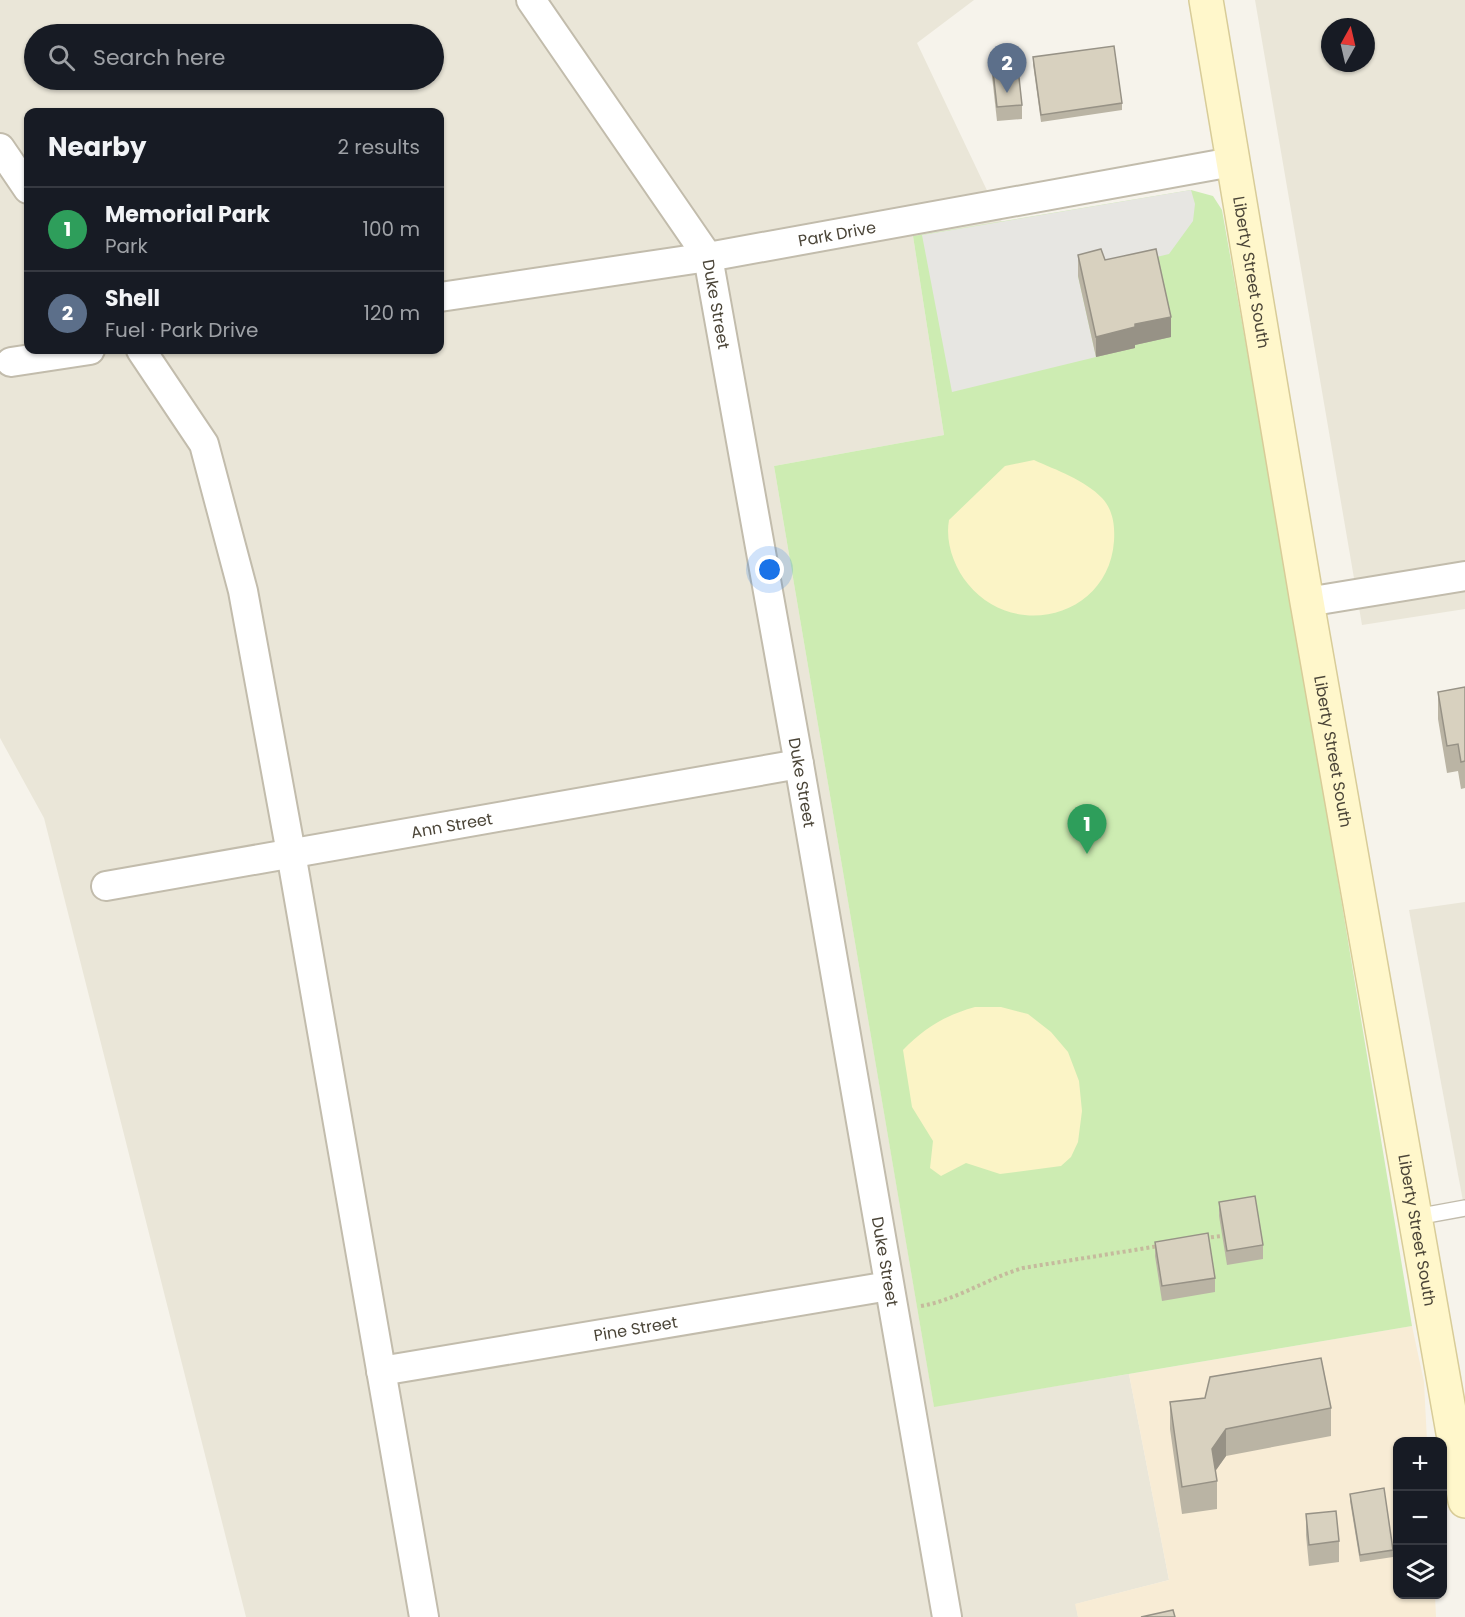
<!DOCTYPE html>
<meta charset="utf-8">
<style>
body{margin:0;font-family:Poppins,sans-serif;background:#20242c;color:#f1f3f6}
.controls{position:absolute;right:18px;bottom:18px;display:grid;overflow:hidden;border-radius:12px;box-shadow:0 2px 4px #0004}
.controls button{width:54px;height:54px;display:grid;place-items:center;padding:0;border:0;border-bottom:2px solid #363941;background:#171b24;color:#f1f3f6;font:30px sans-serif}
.compass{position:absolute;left:1321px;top:18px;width:54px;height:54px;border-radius:50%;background:#171b24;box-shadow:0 2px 4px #0004;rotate:8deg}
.you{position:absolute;left:770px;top:570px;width:21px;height:21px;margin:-15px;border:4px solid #fff;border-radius:50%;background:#1a73e8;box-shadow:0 0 0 9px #1a73e833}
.badge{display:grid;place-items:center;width:39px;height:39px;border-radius:50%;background:#ea580c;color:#fff;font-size:20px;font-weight:700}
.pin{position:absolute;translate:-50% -50px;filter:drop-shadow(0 2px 3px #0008)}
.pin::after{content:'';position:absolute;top:32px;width:21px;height:18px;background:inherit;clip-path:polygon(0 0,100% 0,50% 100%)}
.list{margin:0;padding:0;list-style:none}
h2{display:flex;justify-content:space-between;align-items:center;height:78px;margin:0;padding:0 24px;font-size:26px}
h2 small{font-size:20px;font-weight:400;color:#9ea1a6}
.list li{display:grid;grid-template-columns:39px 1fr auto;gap:18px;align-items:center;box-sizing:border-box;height:84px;padding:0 24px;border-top:2px solid #363941}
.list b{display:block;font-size:22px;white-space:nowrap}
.list p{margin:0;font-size:20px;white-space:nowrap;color:#9ea1a6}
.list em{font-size:20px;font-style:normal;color:#9ea1a6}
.icon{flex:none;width:33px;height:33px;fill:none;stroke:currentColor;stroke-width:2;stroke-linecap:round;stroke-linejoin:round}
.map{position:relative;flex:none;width:1465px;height:1617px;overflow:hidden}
.search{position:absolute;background:#171b24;box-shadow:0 2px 4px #0004;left:24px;top:24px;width:420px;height:66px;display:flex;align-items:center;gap:15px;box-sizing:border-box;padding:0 21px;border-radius:33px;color:#9ea1a6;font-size:22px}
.panel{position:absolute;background:#171b24;box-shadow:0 2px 4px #0004;left:24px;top:108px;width:420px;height:246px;border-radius:12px}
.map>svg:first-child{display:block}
.residential{fill:#eae6d8;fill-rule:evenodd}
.commercial{fill:#f8ecd5}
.green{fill:#cdecb2}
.sand{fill:#fbf4c6}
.parking{fill:#e7e6e2}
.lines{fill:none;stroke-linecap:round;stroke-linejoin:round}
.service-casing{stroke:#c2bcac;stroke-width:18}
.minor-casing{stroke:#c2bcac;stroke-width:32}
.secondary-casing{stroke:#d8cc98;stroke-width:36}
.path{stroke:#c5ba9d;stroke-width:4;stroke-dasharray:3 3;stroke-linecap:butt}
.service{stroke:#fff;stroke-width:15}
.minor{stroke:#fff;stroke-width:28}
.secondary{stroke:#fff7cb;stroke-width:33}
.wall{fill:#bab4a4}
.shaded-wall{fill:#979286}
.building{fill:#d8d1bf;stroke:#979286;stroke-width:1.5}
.labels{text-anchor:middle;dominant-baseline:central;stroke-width:6;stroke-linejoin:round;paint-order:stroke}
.street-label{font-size:16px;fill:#4b4538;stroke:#fff}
</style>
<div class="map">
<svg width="1465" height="1617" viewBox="0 0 1465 1617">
<rect width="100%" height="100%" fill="#f6f3eb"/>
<!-- residential -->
<g class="residential">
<path d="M0 0H974L917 43 1002 222 913 236 944 435 774 466 934 1406 1129 1374 1169 1580 1076 1604 1078 1617H246L44 818 0 738ZM34 34H434V80H34ZM28 112H440V350H28Z"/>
<path d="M1255 0H1465V609L1362 625ZM1330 27H1366V63H1330Z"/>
<path d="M1465 902V1212L1409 910Z"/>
</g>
<!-- commercial -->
<path class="commercial" d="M1412 1326 1424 1382 1427 1441 1398 1442V1594L1435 1595 1436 1617H1078L1075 1604 1169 1580 1129 1374Z"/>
<!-- green -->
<path class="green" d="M1191 190 1213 196 1222 210 1290 592 1412 1326 934 1407 774 466 944 435 913 236Z"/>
<!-- sand -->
<g class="sand">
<path d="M1034 460C1056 470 1085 480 1102 498 1113 510 1115 525 1114 541 1109 617 1014 641 968 584 954 567 945 542 949 520L1005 466Z"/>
<path d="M975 1007H1001L1028 1014 1051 1032 1068 1052 1079 1081 1082 1111 1078 1142 1071 1157 1061 1166 1000 1174 966 1163 941 1176 930 1168 933 1141 912 1107 903 1050C924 1028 946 1015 975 1007Z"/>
</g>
<!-- parking -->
<path class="parking" d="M1191 190 1195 204 1193 221 1169 254 1078 276 1096 357 952 392 922 235Z"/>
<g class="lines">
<defs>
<path id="service" d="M1416 1217 1465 1208"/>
<g id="minor">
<path id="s1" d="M531 0 708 257 799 764 947 1617"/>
<path d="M0 148 28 189"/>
<path id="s2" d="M440 297 708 257 1232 162"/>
<path d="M141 350 204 444 243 591 291 853 424 1617"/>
<path d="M11 362 90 350"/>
<path d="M1307 602 1465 576"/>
<path id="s3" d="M106 886 799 764"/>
<path id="s4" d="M381 1371 889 1286"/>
</g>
<g id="secondary">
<path id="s5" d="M1206 0 1307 602 1465 1501"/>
</g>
</defs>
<!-- service casing -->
<use href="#service" class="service-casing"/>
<!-- minor casing -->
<use href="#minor" class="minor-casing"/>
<!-- secondary casing -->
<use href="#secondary" class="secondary-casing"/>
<!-- path -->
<g class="path">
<path d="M1205 1238 1222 1236"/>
<path d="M921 1306C957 1300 988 1278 1023 1268L1159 1246"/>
</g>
<!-- service -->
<use href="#service" class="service"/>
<!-- minor -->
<use href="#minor" class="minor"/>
<!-- secondary -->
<use href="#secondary" class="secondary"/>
</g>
<!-- wall -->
<g class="wall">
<path d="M991 53 1022 105V119L997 121 991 67Z"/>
<path d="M1033 57 1122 103V110L1041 122 1033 64Z"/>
<path d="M1078 255 1105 260 1171 337 1135 345V348L1096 357 1078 276Z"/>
<path d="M1465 687V788L1461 789 1458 771 1447 773 1438 719V692Z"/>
<path d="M1219 1202 1263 1245V1259L1227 1265 1219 1216Z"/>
<path d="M1155 1242 1215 1278V1292L1162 1301 1155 1256Z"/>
<path d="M1170 1402 1331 1408V1436L1226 1456 1215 1471 1217 1481V1509L1182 1514 1170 1429Z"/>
<path d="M1350 1494 1393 1550V1557L1360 1562 1350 1501Z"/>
<path d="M1306 1514 1339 1541V1562L1309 1566 1306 1535Z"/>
</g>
<!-- shaded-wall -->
<g class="shaded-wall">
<path d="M1171 317V337L1135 345V348L1096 357V337L1135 324Z"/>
<path d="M1226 1429V1456L1212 1476V1449Z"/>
</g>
<!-- building -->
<g class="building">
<path d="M1114 46 1122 103 1041 115 1033 57Z"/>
<path d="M1016 50 1022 105 997 107 991 53Z"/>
<path d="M1101 249 1105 260 1156 249 1171 317 1135 324V327L1096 337 1078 255Z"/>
<path d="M1465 687V761L1461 762 1458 744 1447 746 1438 692Z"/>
<path d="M1255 1196 1263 1245 1227 1251 1219 1202Z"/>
<path d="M1208 1233 1215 1278 1162 1286 1155 1242Z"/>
<path d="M1321 1358 1331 1408 1226 1429 1212 1449 1217 1481 1182 1487 1170 1402 1205 1398 1210 1377Z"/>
<path d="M1384 1488 1393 1550 1360 1555 1350 1494Z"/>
<path d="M1336 1511 1339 1541 1309 1545 1306 1514Z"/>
<path d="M1173 1610 1175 1617H1141Z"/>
</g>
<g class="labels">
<!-- street labels -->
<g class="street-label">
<text stroke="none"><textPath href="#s2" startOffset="402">Park Drive</textPath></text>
<text stroke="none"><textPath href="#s5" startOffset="276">Liberty Street South</textPath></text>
<text stroke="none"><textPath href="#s1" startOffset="360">Duke Street</textPath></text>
<text stroke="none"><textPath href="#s5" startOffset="762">Liberty Street South</textPath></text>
<text stroke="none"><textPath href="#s1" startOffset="846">Duke Street</textPath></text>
<text stroke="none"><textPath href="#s3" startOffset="351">Ann Street</textPath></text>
<text stroke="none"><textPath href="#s5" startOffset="1248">Liberty Street South</textPath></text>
<text stroke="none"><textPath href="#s1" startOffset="1332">Duke Street</textPath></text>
<text stroke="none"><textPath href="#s4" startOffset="258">Pine Street</textPath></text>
</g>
</g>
</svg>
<div class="controls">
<button>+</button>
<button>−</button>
<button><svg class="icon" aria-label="layers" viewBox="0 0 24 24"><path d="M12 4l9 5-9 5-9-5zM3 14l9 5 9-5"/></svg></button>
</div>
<svg class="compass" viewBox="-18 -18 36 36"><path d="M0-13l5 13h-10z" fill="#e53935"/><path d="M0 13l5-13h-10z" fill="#9ea1a6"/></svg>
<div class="you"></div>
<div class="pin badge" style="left:1087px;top:854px;background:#2e9e5b">1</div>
<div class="pin badge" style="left:1007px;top:93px;background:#5c6f8a">2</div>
<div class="search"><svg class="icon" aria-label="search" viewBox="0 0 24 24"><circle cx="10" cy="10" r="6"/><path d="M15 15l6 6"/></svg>Search here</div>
<section class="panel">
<h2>Nearby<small>2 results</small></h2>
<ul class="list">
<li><span class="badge" style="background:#2e9e5b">1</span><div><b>Memorial Park</b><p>Park</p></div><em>100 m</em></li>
<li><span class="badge" style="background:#5c6f8a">2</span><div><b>Shell</b><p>Fuel · Park Drive</p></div><em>120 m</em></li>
</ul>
</section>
</div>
